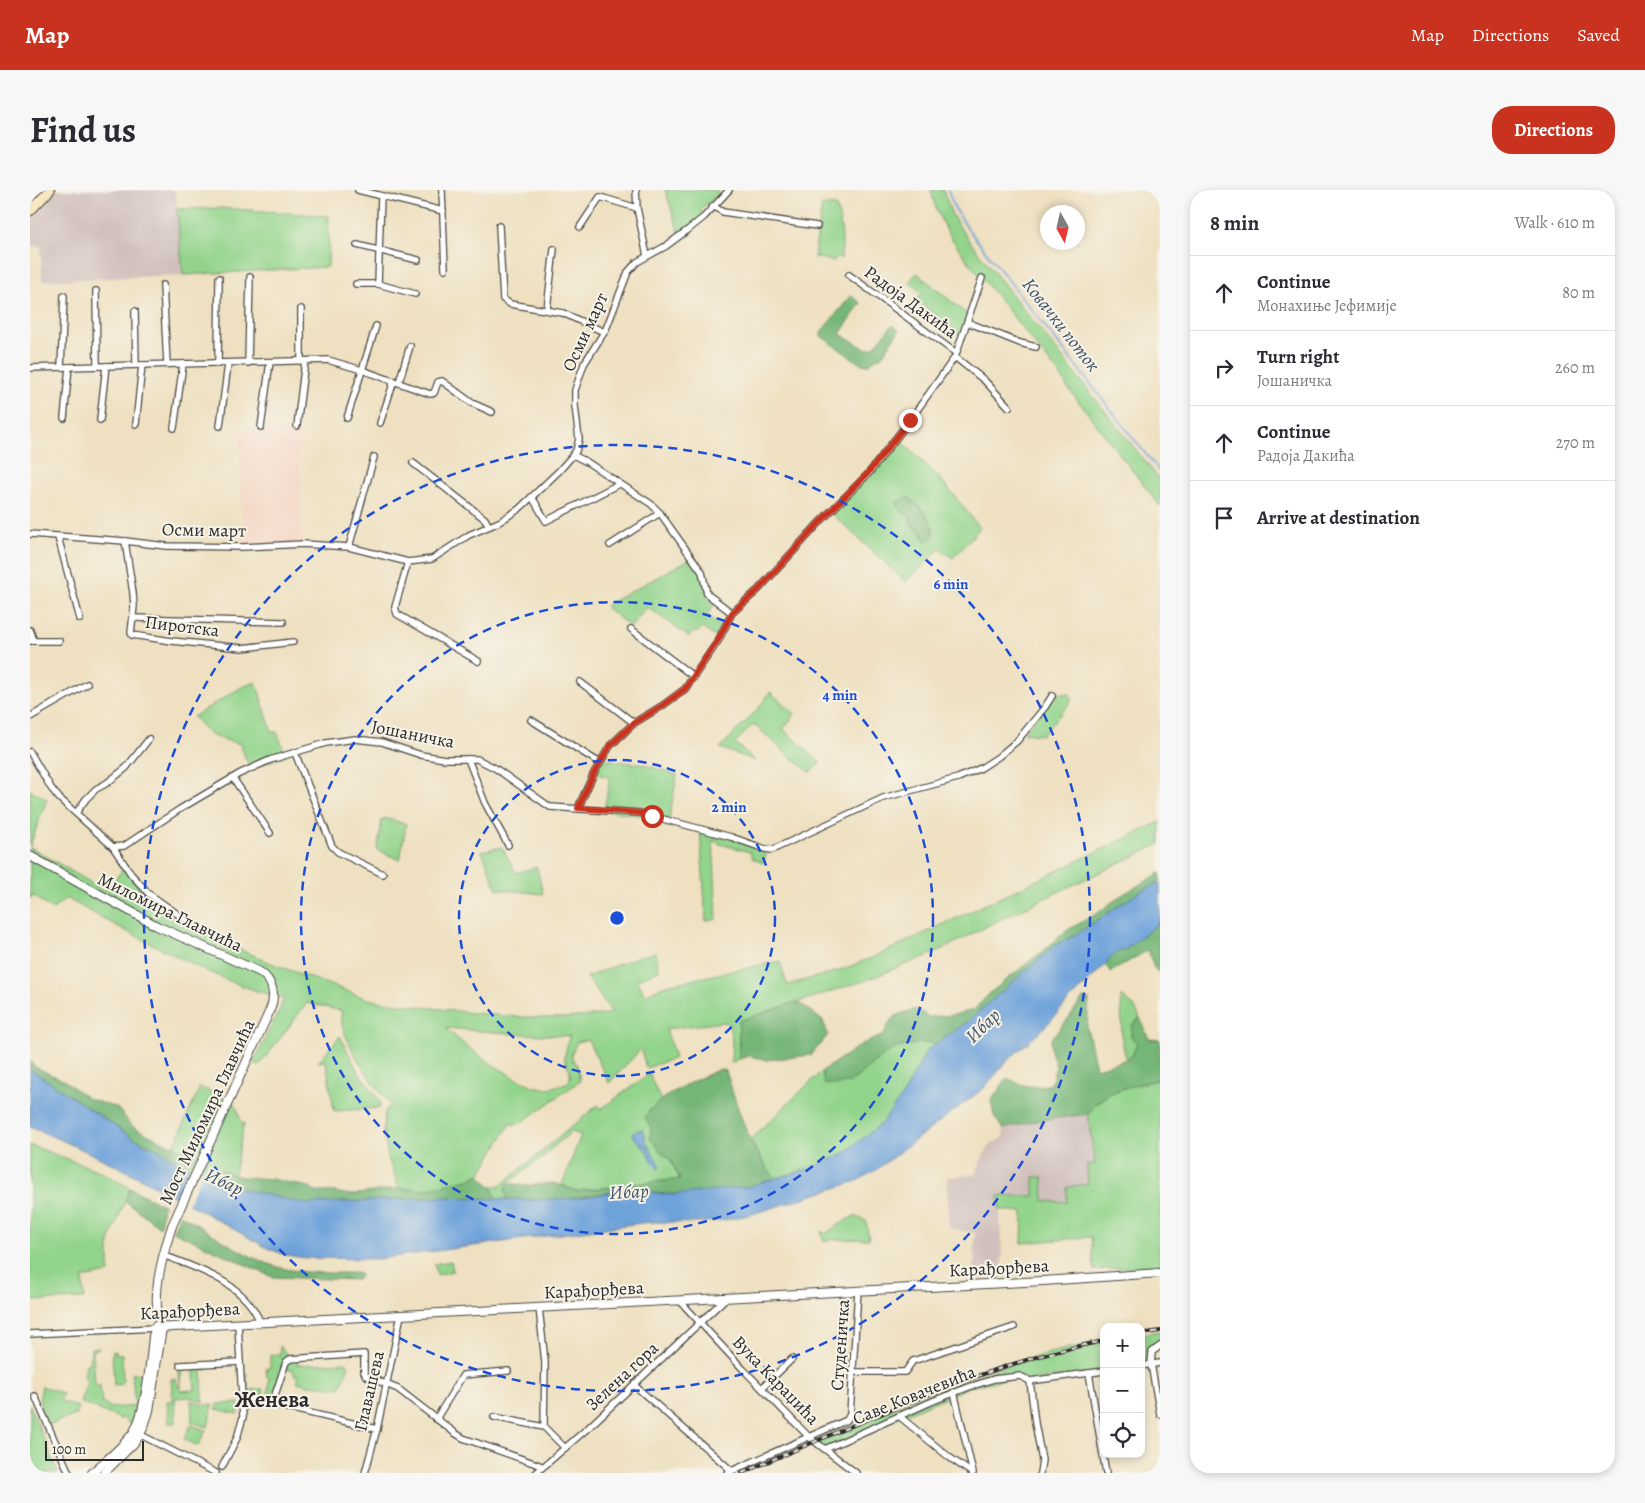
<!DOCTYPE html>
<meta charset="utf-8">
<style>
body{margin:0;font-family:Alegreya,serif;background:#f7f7f7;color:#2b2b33}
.controls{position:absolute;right:15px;bottom:15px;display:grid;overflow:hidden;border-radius:10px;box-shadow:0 2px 8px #0003}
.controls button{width:45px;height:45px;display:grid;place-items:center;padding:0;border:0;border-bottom:1px solid #e1e1e2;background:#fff;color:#2b2b33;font:25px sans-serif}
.compass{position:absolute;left:1010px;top:15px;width:45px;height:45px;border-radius:50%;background:#fff;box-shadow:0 2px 8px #0003;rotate:172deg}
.scale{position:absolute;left:15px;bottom:12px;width:99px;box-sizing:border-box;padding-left:5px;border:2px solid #2b2b2b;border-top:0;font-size:14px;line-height:18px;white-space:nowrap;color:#2b2b2b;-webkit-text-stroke:4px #f7f3e8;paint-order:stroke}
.stop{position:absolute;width:15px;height:15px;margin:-11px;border:4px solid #c8321e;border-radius:50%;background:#fff}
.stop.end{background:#c8321e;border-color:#fff;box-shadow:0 1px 5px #0008}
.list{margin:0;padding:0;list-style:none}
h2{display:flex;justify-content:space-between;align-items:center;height:65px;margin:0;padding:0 20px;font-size:21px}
h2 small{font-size:16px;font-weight:400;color:#7c7c81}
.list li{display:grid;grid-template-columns:32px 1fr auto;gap:15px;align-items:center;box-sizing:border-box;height:75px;padding:0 20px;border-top:1px solid #e1e1e2}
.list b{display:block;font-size:19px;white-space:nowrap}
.list p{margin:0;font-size:16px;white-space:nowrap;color:#7c7c81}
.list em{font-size:16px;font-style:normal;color:#7c7c81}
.icon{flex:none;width:28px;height:28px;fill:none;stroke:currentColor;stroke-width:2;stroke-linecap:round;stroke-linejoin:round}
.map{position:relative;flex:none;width:1130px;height:1283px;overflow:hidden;border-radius:20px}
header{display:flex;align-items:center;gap:30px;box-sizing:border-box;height:70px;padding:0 25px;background:#c8321e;color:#fff}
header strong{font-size:24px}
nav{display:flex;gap:28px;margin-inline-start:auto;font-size:18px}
.intro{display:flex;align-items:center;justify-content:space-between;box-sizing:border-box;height:120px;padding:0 30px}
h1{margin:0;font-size:35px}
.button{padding:12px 22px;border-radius:20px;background:#c8321e;color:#fff;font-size:18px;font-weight:700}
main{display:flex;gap:30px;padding:0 30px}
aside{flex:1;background:#fff;border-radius:20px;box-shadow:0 2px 8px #0003}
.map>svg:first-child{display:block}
.built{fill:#f4d3c1}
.industrial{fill:#d0c0bc}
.green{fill:#92d48b;stroke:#5e805b;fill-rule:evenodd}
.forest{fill:#75b677;stroke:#507051}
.water{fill:#6da2da;stroke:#4c6682}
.pier{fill:#eee0c0}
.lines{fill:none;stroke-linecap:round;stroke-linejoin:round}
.stream{stroke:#6da2da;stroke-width:2}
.minor-casing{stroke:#484641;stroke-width:8}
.tertiary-casing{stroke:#484641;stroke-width:10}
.secondary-casing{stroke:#484641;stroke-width:11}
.minor{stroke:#fff;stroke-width:5.5}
.tertiary{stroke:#fff;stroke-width:8}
.secondary{stroke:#f7e8c3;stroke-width:9}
.rail-casing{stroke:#2b2b2b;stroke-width:4}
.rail{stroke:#f7f3e8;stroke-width:2;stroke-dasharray:5.5;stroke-linecap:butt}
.route{stroke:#c8321e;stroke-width:6}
.ring{fill:none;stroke:#1d4ed8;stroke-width:2.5;stroke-dasharray:9 6}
.labels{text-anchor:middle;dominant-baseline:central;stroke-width:4;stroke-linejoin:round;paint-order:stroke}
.street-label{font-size:18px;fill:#2b2b2b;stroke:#f7f3e8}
.water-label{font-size:19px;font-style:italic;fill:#425568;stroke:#f7f3e8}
.district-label{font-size:22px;font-weight:bold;fill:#2b2b2b;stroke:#f7f3e8}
.centre{fill:#1d4ed8;stroke:#f7f3e8;stroke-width:2.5}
.ring-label{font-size:15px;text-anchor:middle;font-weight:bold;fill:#1d4ed8;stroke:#f7f3e8;stroke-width:4;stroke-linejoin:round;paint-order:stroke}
</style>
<header>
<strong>Map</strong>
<nav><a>Map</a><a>Directions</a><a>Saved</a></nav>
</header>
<div class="intro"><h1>Find us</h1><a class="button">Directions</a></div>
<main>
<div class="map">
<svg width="1130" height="1283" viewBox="0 0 1130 1283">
<rect width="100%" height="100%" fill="#f7f3e8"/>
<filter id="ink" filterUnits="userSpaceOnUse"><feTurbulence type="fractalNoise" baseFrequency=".02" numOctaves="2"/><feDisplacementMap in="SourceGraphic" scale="10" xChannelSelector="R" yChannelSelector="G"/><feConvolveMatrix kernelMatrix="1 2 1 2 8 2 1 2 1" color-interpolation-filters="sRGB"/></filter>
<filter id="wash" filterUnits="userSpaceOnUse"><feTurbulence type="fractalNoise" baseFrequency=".0096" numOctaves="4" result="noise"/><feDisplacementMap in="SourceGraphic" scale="20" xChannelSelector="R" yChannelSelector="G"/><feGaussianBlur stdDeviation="1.12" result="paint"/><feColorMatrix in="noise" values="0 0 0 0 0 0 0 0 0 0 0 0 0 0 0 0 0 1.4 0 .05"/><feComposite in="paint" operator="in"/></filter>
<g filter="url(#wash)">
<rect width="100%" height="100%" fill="#eee0c0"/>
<!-- built -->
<path class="built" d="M268 239 273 354 213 357 209 241Z"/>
<!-- industrial -->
<g class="industrial">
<path d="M20 0H145L153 85 12 91 11 56H0V21Z"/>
<path d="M1058 924 1065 975 1058 994 1037 1012 1014 1011 1013 987 1004 1006H969L973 1083 944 1086 945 1043 919 1038 917 987 946 984 953 966 960 955 973 948V939L1005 931Z"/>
</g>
<!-- green -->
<g class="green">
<path d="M635 0H686L689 5 670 19 674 27 650 46Z"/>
<path d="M901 0H913L922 25 937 48 1130 290V316L1035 194 1036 193 1033 189C1013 165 994 140 974 115 948 82 908 42 901 0Z"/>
<path d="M792 15 806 16C812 34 813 50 811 69L808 67 803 71 784 67Z"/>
<path d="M192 18 299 26 298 77 153 85 147 19Z"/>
<path d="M887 83 939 126 932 146 886 110 892 103 879 92Z"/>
<path d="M867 247 909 287 950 338 923 368 910 359 876 392 800 322 839 283Z"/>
<path d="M662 368 672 382 677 404 684 415 677 425 691 436 685 447 672 438 667 443 664 441 659 447 617 417 601 437 576 418V415Z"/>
<path d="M226 492 242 542H247L256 565 220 579 210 554 182 546 163 527 210 498Z"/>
<path d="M740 502 765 524 753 539 791 573 780 582 759 566 724 534 705 553 725 571 690 558 727 520Z"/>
<path d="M1029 504H1040L1041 508V512L1012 545 994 543 1022 506Z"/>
<path d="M572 569 616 575 647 585 639 630 574 620 580 588 564 583Z"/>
<path d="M0 600 17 609 0 656Z"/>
<path d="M354 628 376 634 370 670 347 660 352 630Z"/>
<path d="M1130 632V654L973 728 907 762 834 791 709 831V869L701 873 702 849 699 836 701 834 693 832 636 839 645 868 616 878 611 859 579 893 558 850 547 852 541 865 543 870 547 875 550 891 491 933 482 935 481 932 451 983V986L448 984 442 988 392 1000 369 998 358 967 353 941 355 921 361 915C347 900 304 841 312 821L277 813 229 876 223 873 251 817 253 808C213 799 175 781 138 762 103 745 70 727 36 708L22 720 3 705 0 709V657L75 701 95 677 119 704 178 746 246 775 338 809 353 812C427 820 508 836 582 823L557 787 607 767 626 762 629 780 607 790 615 805 636 795 750 771 757 795 808 781 846 766ZM416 838 487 844 540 846C536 853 537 860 534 867 537 878 543 878 539 892 532 894 523 898 516 898 495 900 430 854 416 838Z"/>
<path d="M670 638 735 659 736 666 733 673 723 669 720 662 690 654 683 650 687 729 676 731Z"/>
<path d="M472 657 486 683 507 677 513 704 467 699 452 661Z"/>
<path d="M1091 806 1104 816 1110 828 1102 835 1101 846 1107 854 1102 866 1096 868 1092 851Z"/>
<path d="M310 846 327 880 350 911V918L304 921 296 871 288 872Z"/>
<path d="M889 853H907L897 860 875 902 852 934 813 964 782 978 746 988 741 984 720 950 792 881 794 894 844 872 865 858Z"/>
<path d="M619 884 631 911 618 921 621 938 620 948 632 963 640 969 650 989 546 1001 532 995 551 945 541 942 514 965 515 966 478 993 475 999 477 1009H466L461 996H470L568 915 571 919Z"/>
<path d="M1130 889V1075L1064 1080 1061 1047 992 1053 993 1022 970 1020 969 1006H1004V987H1013L1014 1011 1037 1012V997L1058 994 1057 975 1065 974 1058 924C1061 920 1064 915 1068 912 1084 897 1110 895 1130 889Z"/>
<path d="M170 897 202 911 207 919 211 932 214 933 204 985 186 979 163 964 144 956Z"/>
<path d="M0 955 67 980 100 998 79 1052V1083L53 1088 54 1109 0 1111Z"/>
<path d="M825 1026 836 1031 839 1049 793 1050 791 1040 794 1044C806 1038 812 1031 825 1026Z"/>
<path d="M421 1071 423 1081 407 1085 404 1074Z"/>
<path d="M1130 1141V1149C1120 1159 1117 1160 1121 1174L1111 1176V1144Z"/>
<path d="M1074 1151V1181L1000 1191 990 1186 939 1197 795 1259 785 1251C879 1212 973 1169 1074 1151Z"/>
<path d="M250 1156 259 1167 267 1170 268 1175 316 1172 319 1176 310 1198 278 1195 267 1192 269 1186 264 1185 263 1180 254 1178 242 1208 238 1209 239 1187H237L236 1178H240V1165L250 1164Z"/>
<path d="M69 1157 68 1159 63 1160 65 1195H70L72 1213 82 1218 105 1216 102 1184 112 1183 107 1216 101 1234 97 1232 94 1228 91 1229 50 1212 58 1189 54 1187 56 1174H60L61 1158Z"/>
<path d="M86 1161V1164H92L93 1194 84 1195 82 1162Z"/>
<path d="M167 1176H176L177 1180H172L173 1212 161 1207 145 1208 146 1233H139L137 1211H143L141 1189H146L148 1197H150L149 1181H153L152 1187H151V1201L165 1200 164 1181 167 1180Z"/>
<path d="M214 1184H217V1200L233 1199 234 1209 216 1205Z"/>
<path d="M12 1196 33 1204 30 1211 48 1217 46 1225 18 1235C11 1220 7 1214 12 1196Z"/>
<path d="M161 1210 173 1215 183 1214 178 1237 162 1232Z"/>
<path d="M209 1213V1222L207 1224 186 1219 187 1214Z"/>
<path d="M0 1215 28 1283H4L1 1276 3 1275 0 1268Z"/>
<path d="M161 1235 176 1240 168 1256 154 1249Z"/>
</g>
<!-- forest -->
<g class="forest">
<path d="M821 106 831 113 810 144 836 159 844 157 862 135 869 140 853 165 837 175 829 173 791 146V142Z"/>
<path d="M878 307C892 318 902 327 904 345L896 352 890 340 885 339 880 333V327L868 318 867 312Z"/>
<path d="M1130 683V693L1111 701 1047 744 1024 756 937 832 907 853H889L865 858 844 872 821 892 808 895 794 894 792 881 832 854 854 845C860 825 870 823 887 819L898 827 923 825 944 820 960 803 1025 751 1034 742 1068 723 1090 706Z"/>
<path d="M1128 733H1130V784L1124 778 1118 760 1081 782 1075 775 1085 762 1096 759Z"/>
<path d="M1053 808 1059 810 1057 837 1066 878 1089 872 1102 866 1107 854 1101 846 1102 835 1110 828 1119 849 1130 850V889C1110 895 1084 897 1068 912 1064 915 1061 920 1058 924L1005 931 973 939 964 926 961 911 977 888C991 896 1005 899 1021 894L1026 876 1021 861V849L1038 829Z"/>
<path d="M765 812 771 814 793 831 798 845 781 865 737 870 719 866 709 869V831Z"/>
<path d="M0 871 5 877 35 891 57 908 87 918 103 937 138 954 163 964 186 979 211 987 242 989 279 997 285 1002H305L321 1005 369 998 392 1000 442 988 449 984 461 996 466 1009 413 1007 276 1014 182 992 129 960 103 948 0 879Z"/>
<path d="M690 879 696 881C706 912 714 942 731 969 736 976 740 983 746 988 718 1000 672 1005 641 1004 623 1004 606 1001 587 1002 573 1003 560 1006 546 1008 523 1010 500 1010 477 1009L475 999 478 993 497 996 523 993 547 1001 650 989 640 969 632 963 620 948 621 938 615 928C626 906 668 889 690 879Z"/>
<path d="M100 998 133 1015 130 1037 95 1011Z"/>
<path d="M150 1024C178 1041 218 1069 248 1077 272 1084 304 1083 329 1083L330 1086 327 1090 242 1087 143 1041Z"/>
</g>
<!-- water -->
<g class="water">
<path d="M1130 693V733H1128L1096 759 1085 763 1075 775 1035 815 1010 842 979 869 954 898 846 980 827 991 723 1024 695 1030 666 1033 621 1032 596 1035 348 1069 275 1068 255 1065 237 1058C159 1014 83 970 0 937V879L103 948 129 960 182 992 276 1014 413 1007 502 1010 547 1008 585 1002 612 1001 641 1005 716 997 782 978 813 964 852 933 875 902 897 860 937 832 1024 756 1047 744 1111 701Z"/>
<path d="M612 939 615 945 616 952 630 976 628 979C622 972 619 963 613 956 609 951 605 951 602 943Z"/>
</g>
<!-- pier -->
<path class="pier" d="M161 977 172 983 157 1016 146 1010Z"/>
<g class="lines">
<!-- stream -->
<path class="stream" d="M918 0 924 17 938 39 1130 282"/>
</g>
</g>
<g filter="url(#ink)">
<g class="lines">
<defs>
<g id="minor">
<path d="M328 0 413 21"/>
<path d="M412 0 415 79"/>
<path d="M606 0 607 18 617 66"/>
<path d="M351 6 348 94 385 104"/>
<path d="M683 16 693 22 787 36"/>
<path d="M469 36 473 109 480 114 533 123 574 142"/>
<path d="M550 37 570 7 607 18"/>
<path d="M327 55 388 70"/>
<path d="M819 85 926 163"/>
<path d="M326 94H348"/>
<path d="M133 95 137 174"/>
<path d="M66 101 67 176"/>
<path d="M271 119V171"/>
<path d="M517 119 524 59"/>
<path d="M105 121 106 175"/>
<path d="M937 132 990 153 1006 157"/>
<path d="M925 167 954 190 979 217"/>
<path d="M218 173 220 87"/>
<path d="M188 174 189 88"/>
<path d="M31 177 34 106"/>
<path d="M0 178 298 170 332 180 400 204 404 203 408 192 412 191 442 213 462 222"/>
<path d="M369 192 380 156"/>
<path d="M34 228 39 177"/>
<path d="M317 228 346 136"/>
<path d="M70 230 76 176"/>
<path d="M350 233 364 191"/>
<path d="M106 234 112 175"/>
<path d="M190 236 198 174"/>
<path d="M267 236 275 171"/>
<path d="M231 237 240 172"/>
<path d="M144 238 153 174"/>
<path d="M543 265 557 272 621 314 630 323 672 382 677 404 702 423"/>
<path d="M383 273 455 329 459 336"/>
<path d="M502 307 516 331 589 294"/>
<path d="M0 344 95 351 136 356 213 357 273 354 319 357 378 372 402 369 439 345 469 332 489 319 529 281 543 265 546 261 549 249 545 216V200L554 174 576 139 598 82 607 72 636 56 659 39 674 27 699 0"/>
<path d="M28 347 50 429"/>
<path d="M95 351 103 403 104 416 101 443 102 445 142 451 212 458 263 452"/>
<path d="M580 355 630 323"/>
<path d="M319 357 344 267"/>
<path d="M378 372 365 417 367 424 448 471"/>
<path d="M103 428 253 432"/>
<path d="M601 439 664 487"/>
<path d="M0 440 4 451"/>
<path d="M0 451H29"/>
<path d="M550 492 604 533"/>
<path d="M0 527 57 494"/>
<path d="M501 530 570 573"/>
<path d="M0 562 21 598 29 608 83 657 94 656 150 619 209 584 240 570 296 553 325 549 352 552 391 565 415 569H447L465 578 520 617 610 623 701 647 735 659 742 660 853 608 928 588 951 578 968 567 987 551 1015 517 1022 506"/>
<path d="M265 563 302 656 308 662 353 684"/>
<path d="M438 569 455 613 478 655"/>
<path d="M203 588 240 643"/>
<path d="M548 618 564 583 580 556 604 533 632 516 655 499 688 451 702 423 728 400 790 332 839 283 880 230 925 167 952 88"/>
<path d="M46 623 56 609 66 599 77 593 96 578 119 549"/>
<path d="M83 657 101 684 119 704 156 730"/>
<path d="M133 1065C169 1079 215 1093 230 1132"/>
<path d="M650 1111 713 1179 779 1247 826 1283"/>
<path d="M509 1118 515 1172 514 1237 535 1258"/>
<path d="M0 1144 125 1138"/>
<path d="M1130 1156 1122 1162 1121 1174 1130 1224"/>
<path d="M150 1175 210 1172"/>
<path d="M1111 1176 1130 1173"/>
<path d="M823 1182H875L883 1171 984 1137"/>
<path d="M1059 1183 1076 1283"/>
<path d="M1000 1191 1005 1233 1012 1270 1010 1283"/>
<path d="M604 1195 702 1281"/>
<path d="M732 1198 762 1169"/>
<path d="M924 1202 943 1283"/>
<path d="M5 1206 39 1283"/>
<path d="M212 1207 347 1239"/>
<path d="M242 1214 256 1172 260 1169 334 1164V1182L336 1186 368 1199 425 1243 433 1248 512 1276"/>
<path d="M869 1226 919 1267 942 1283"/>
<path d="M464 1227 514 1237"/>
<path d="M406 1229 433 1185 478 1181"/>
<path d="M107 1243 186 1283"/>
<path d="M795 1259 903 1211 939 1197 964 1189 990 1186 1000 1191 1074 1181"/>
<path d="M192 1277 207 1248 213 1227 208 1134"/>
<path d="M335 1283 347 1239 371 1125"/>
<path d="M506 1283 558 1238 696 1108"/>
<path d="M697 1283 817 1230 820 1224 828 1101"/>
</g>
<g id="tertiary">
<path d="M0 666 127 736 230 782C243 791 246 805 240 820L142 1036C133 1064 119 1110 132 1138L119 1221 114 1236 110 1245 103 1254 74 1283"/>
<path d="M125 1138 1013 1091 1130 1083"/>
<path d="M62 1283C75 1271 92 1258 103 1243 116 1224 121 1169 123 1146L126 1136"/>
</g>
<path id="secondary" d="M0 21 20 0"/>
</defs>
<!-- minor casing -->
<use href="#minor" class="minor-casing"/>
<!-- tertiary casing -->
<use href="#tertiary" class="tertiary-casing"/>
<!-- secondary casing -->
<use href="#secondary" class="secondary-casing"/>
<!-- minor -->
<use href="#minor" class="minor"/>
<!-- tertiary -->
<use href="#tertiary" class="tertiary"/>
<!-- secondary -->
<use href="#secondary" class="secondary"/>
<defs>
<g id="rail">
<path d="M1111 1144 1130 1141"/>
<path d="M712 1283C758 1263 804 1243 851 1224 923 1194 997 1165 1074 1151"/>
</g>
</defs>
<!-- rail casing -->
<use href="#rail" class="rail-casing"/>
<!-- rail -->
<use href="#rail" class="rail"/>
</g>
</g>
<g class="lines" filter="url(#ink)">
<!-- route -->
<path class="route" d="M622 626 610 623 548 618 564 583 580 556 604 533 632 516 655 499 688 450 702 423 728 400 790 332 838 283 880 230"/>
</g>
<!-- distance rings -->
<g class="ring">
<circle cx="587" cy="728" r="158"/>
<circle cx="587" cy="728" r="316"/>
<circle cx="587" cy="728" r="473"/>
</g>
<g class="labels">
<!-- street labels -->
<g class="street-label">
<text transform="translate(881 112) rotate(36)">Радоја Дакића</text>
<text transform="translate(555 142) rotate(-65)">Осми март</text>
<text transform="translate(174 340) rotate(1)">Осми март</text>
<text transform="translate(152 436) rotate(7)">Пиротска</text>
<text transform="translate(383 544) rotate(11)">Јошаничка</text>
<text transform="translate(140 722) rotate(26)">Миломира Главчића</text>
<text transform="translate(177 922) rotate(-65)">Мост Миломира Главчића</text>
<text transform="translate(969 1078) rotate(-3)">Карађорђева</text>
<text transform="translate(564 1100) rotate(-3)">Карађорђева</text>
<text transform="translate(160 1121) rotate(-3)">Карађорђева</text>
<text transform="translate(810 1155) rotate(-86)">Студеничка</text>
<text transform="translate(592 1186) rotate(-43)">Зелена гора</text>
<text transform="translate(746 1190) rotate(46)">Вука Караџића</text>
<text transform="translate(339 1201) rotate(-77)">Главашева</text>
<text transform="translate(884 1205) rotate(-22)">Саве Ковачевића</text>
</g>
<!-- water labels -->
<g class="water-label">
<text transform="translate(1031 135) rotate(52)">Ковачки поток</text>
<text transform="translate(953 836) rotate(-44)">Ибар</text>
<text transform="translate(194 992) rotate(25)">Ибар</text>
<text transform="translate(599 1002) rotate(-3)">Ибар</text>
</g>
<!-- district labels -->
<g class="district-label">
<text x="242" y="1210">Женева</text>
</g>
</g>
<circle cx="587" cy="728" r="8" class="centre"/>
<g class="ring-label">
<text x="921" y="399">6 min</text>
<text x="810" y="510">4 min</text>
<text x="699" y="622">2 min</text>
</g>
</svg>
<div class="controls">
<button>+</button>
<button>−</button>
<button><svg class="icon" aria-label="locate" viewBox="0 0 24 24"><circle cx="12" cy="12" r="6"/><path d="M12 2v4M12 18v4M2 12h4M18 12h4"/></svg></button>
</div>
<svg class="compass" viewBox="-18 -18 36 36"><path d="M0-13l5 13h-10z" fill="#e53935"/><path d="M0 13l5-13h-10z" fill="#7c7c81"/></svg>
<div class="scale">100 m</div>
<div class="stop" style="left:622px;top:626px"></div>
<div class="stop end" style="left:880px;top:230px"></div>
</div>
<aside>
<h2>8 min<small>Walk · 610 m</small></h2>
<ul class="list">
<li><svg class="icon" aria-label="ahead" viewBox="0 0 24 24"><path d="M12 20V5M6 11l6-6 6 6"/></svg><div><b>Continue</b><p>Монахиње Јефимије</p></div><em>80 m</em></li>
<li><svg class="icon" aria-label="right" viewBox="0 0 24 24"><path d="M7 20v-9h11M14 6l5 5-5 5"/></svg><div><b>Turn right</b><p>Јошаничка</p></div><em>260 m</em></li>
<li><svg class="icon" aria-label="ahead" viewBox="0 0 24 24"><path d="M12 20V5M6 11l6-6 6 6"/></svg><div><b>Continue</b><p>Радоја Дакића</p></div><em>270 m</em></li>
<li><svg class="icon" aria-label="arrive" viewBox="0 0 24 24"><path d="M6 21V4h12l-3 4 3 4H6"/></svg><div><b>Arrive at destination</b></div></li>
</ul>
</aside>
</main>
